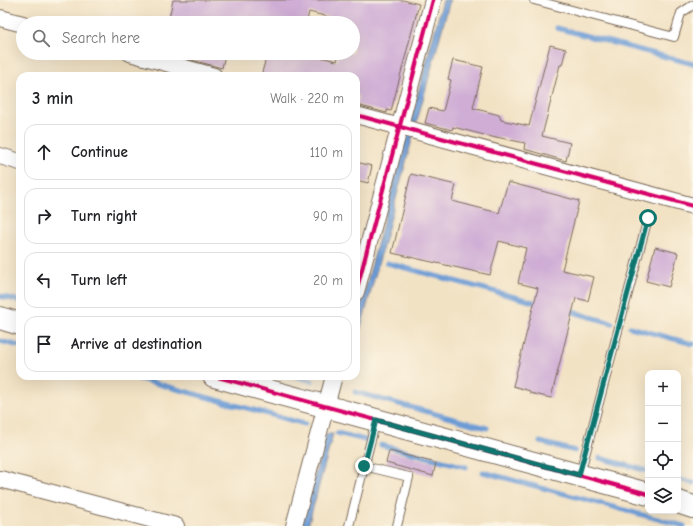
<!DOCTYPE html>
<meta charset="utf-8">
<style>
body{margin:0;font-family:"Comic Neue",sans-serif;background:#f6f6f6;color:#202124}
.controls{position:absolute;right:12px;bottom:12px;display:grid;overflow:hidden;border-radius:8px;box-shadow:0 4px 16px #0002}
.controls button{width:36px;height:36px;display:grid;place-items:center;padding:0;border:0;border-bottom:1px solid #e0e0e0;background:#fff;color:#202124;font:20px sans-serif}
.stop{position:absolute;width:12px;height:12px;margin:-9px;border:3px solid #0f766e;border-radius:50%;background:#fff}
.stop.end{background:#0f766e;border-color:#fff;box-shadow:0 1px 4px #0008}
.list{margin:0;padding:0;list-style:none}
h2{display:flex;justify-content:space-between;align-items:center;height:52px;margin:0;padding:0 16px;font-size:17px}
h2 small{font-size:13px;font-weight:400;color:#757577}
.list li{display:grid;grid-template-columns:26px 1fr auto;gap:12px;align-items:center;box-sizing:border-box;height:56px;margin:0 8px 8px;padding:0 8px;border:1px solid #e0e0e0;border-radius:12px}
.list b{display:block;font-size:15px;white-space:nowrap}
.list em{font-size:13px;font-style:normal;color:#757577}
.icon{flex:none;width:22px;height:22px;fill:none;stroke:currentColor;stroke-width:2;stroke-linecap:round;stroke-linejoin:round}
.map{position:relative;flex:none;width:693px;height:526px;overflow:hidden}
.search{position:absolute;background:#fff;box-shadow:0 4px 16px #0002;left:16px;top:16px;width:344px;height:44px;display:flex;align-items:center;gap:10px;box-sizing:border-box;padding:0 14px;border-radius:22px;color:#757577;font-size:15px}
.panel{position:absolute;background:#fff;box-shadow:0 4px 16px #0002;left:16px;top:72px;width:344px;height:308px;border-radius:12px}
.map>svg:first-child{display:block}
.water{fill:#6c9bd5;stroke:#54627a}
.lines{fill:none;stroke-linecap:round;stroke-linejoin:round}
.stream{stroke:#6c9bd5;stroke-width:5}
.building{fill:#cfadd5}
.lane-casing{stroke:#7b6a58;stroke-width:10}
.street-casing{stroke:#7b6a58;stroke-width:18}
.secondary-casing{stroke:#7b6a58;stroke-width:24}
.lane{stroke:#fff;stroke-width:8}
.street{stroke:#fff;stroke-width:16}
.secondary{stroke:#fff;stroke-width:22}
.cycleway-casing{stroke:#fcf5e5;stroke-width:6}
.cycleway{stroke:#d6006c;stroke-width:4}
.route{stroke:#0f766e;stroke-width:5}
</style>
<div class="map">
<svg width="693" height="526" viewBox="0 0 693 526">
<rect width="100%" height="100%" fill="#fcf5e5"/>
<filter id="ink" filterUnits="userSpaceOnUse"><feTurbulence type="fractalNoise" baseFrequency=".025" numOctaves="2"/><feDisplacementMap in="SourceGraphic" scale="8" xChannelSelector="R" yChannelSelector="G"/><feConvolveMatrix kernelMatrix="1 2 1 2 8 2 1 2 1" color-interpolation-filters="sRGB"/></filter>
<filter id="wash" filterUnits="userSpaceOnUse"><feTurbulence type="fractalNoise" baseFrequency=".012" numOctaves="4" result="noise"/><feDisplacementMap in="SourceGraphic" scale="16" xChannelSelector="R" yChannelSelector="G"/><feGaussianBlur stdDeviation="0.9" result="paint"/><feColorMatrix in="noise" values="0 0 0 0 0 0 0 0 0 0 0 0 0 0 0 0 0 1.4 0 .05"/><feComposite in="paint" operator="in"/></filter>
<g filter="url(#wash)">
<rect width="100%" height="100%" fill="#f2e2c4"/>
<!-- water -->
<g class="water">
<path d="M443 0H450L356 346V323Z"/>
<path d="M326 434H333L308 526H301Z"/>
</g>
<g class="lines">
<!-- stream -->
<g class="stream">
<path d="M557 28 693 64"/>
<path d="M387 263 541 304"/>
<path d="M0 296 20 301"/>
<path d="M566 310 612 323"/>
<path d="M630 327 693 344"/>
<path d="M0 341 20 346"/>
<path d="M129 376 305 424"/>
<path d="M295 376 312 381"/>
<path d="M355 392 487 428"/>
<path d="M337 433 365 440"/>
<path d="M540 442 575 451"/>
<path d="M381 445 466 467"/>
<path d="M600 458 648 471"/>
<path d="M483 472 684 526"/>
<path d="M678 479 693 483"/>
</g>
</g>
<g id="blocks">
<!-- building -->
<g class="building">
<path d="M173 0H403L419 4 391 111 387 110V113L357 105 359 96 356 95V76H261L266 58 273 59 274 53H303L337 61 339 53H353V23L309 12 307 21 299 19 297 23H168Z"/>
<path d="M550 45 566 49 562 65H560L542 136 570 143 566 161 524 149 525 143 496 137V138L453 127 452 130 425 123 429 108 443 111 451 80 448 79 453 60 483 67 473 108 499 115 501 120 529 126Z"/>
<path d="M180 53H216L225 55 222 68 180 57Z"/>
<path d="M356 162 372 166 368 183 356 180Z"/>
<path d="M411 174 456 185 452 201 499 213 508 182 579 201 562 270 594 277 588 301 576 298 551 398 530 393V391L513 386 538 288 518 283 526 248 499 241 490 275 392 253Z"/>
<path d="M655 247 678 253 669 287 646 281Z"/>
<path d="M389 451 436 463 433 476 386 463Z"/>
</g>
</g>
</g>
<g filter="url(#ink)">
<use href="#blocks" fill-opacity="0" stroke="#7b6a58" stroke-width="1"/>
<g class="lines">
<defs>
<g id="lane">
<path d="M534 0 674 37 681 13 693 5"/>
<path d="M364 466 409 477 397 526"/>
<path d="M580 474 648 218"/>
<path d="M349 526 376 420"/>
</g>
<g id="street">
<path d="M0 18 23 24"/>
<path d="M130 53 214 76"/>
<path d="M356 115 693 206"/>
<path d="M0 156 20 162"/>
<path d="M356 292 433 0"/>
<path d="M0 479 176 526"/>
<path d="M294 526 334 376"/>
</g>
<g id="secondary">
<path d="M0 318 20 324"/>
<path d="M214 376 648 494"/>
<path d="M678 502 693 507"/>
</g>
</defs>
<!-- lane casing -->
<use href="#lane" class="lane-casing"/>
<!-- street casing -->
<use href="#street" class="street-casing"/>
<!-- secondary casing -->
<use href="#secondary" class="secondary-casing"/>
<!-- lane -->
<use href="#lane" class="lane"/>
<!-- street -->
<use href="#street" class="street"/>
<!-- secondary -->
<use href="#secondary" class="secondary"/>
<defs>
<g id="cycleway">
<path d="M356 115 693 206"/>
<path d="M356 292 433 0"/>
<path d="M214 376 648 494"/>
</g>
</defs>
<!-- cycleway casing -->
<use href="#cycleway" class="cycleway-casing"/>
<!-- cycleway -->
<use href="#cycleway" class="cycleway"/>
</g>
</g>
<g class="lines" filter="url(#ink)">
<!-- route -->
<path class="route" d="M364 466 376 420 579 475 648 218"/>
</g>
</svg>
<div class="controls">
<button>+</button>
<button>−</button>
<button><svg class="icon" aria-label="locate" viewBox="0 0 24 24"><circle cx="12" cy="12" r="6"/><path d="M12 2v4M12 18v4M2 12h4M18 12h4"/></svg></button>
<button><svg class="icon" aria-label="layers" viewBox="0 0 24 24"><path d="M12 4l9 5-9 5-9-5zM3 14l9 5 9-5"/></svg></button>
</div>
<div class="stop" style="left:648px;top:218px"></div>
<div class="stop end" style="left:364px;top:466px"></div>
<div class="search"><svg class="icon" aria-label="search" viewBox="0 0 24 24"><circle cx="10" cy="10" r="6"/><path d="M15 15l6 6"/></svg>Search here</div>
<section class="panel">
<h2>3 min<small>Walk · 220 m</small></h2>
<ul class="list">
<li><svg class="icon" aria-label="ahead" viewBox="0 0 24 24"><path d="M12 20V5M6 11l6-6 6 6"/></svg><div><b>Continue</b></div><em>110 m</em></li>
<li><svg class="icon" aria-label="right" viewBox="0 0 24 24"><path d="M7 20v-9h11M14 6l5 5-5 5"/></svg><div><b>Turn right</b></div><em>90 m</em></li>
<li><svg class="icon" aria-label="left" viewBox="0 0 24 24"><path d="M17 20v-9H6M10 6l-5 5 5 5"/></svg><div><b>Turn left</b></div><em>20 m</em></li>
<li><svg class="icon" aria-label="arrive" viewBox="0 0 24 24"><path d="M6 21V4h12l-3 4 3 4H6"/></svg><div><b>Arrive at destination</b></div></li>
</ul>
</section>
</div>
